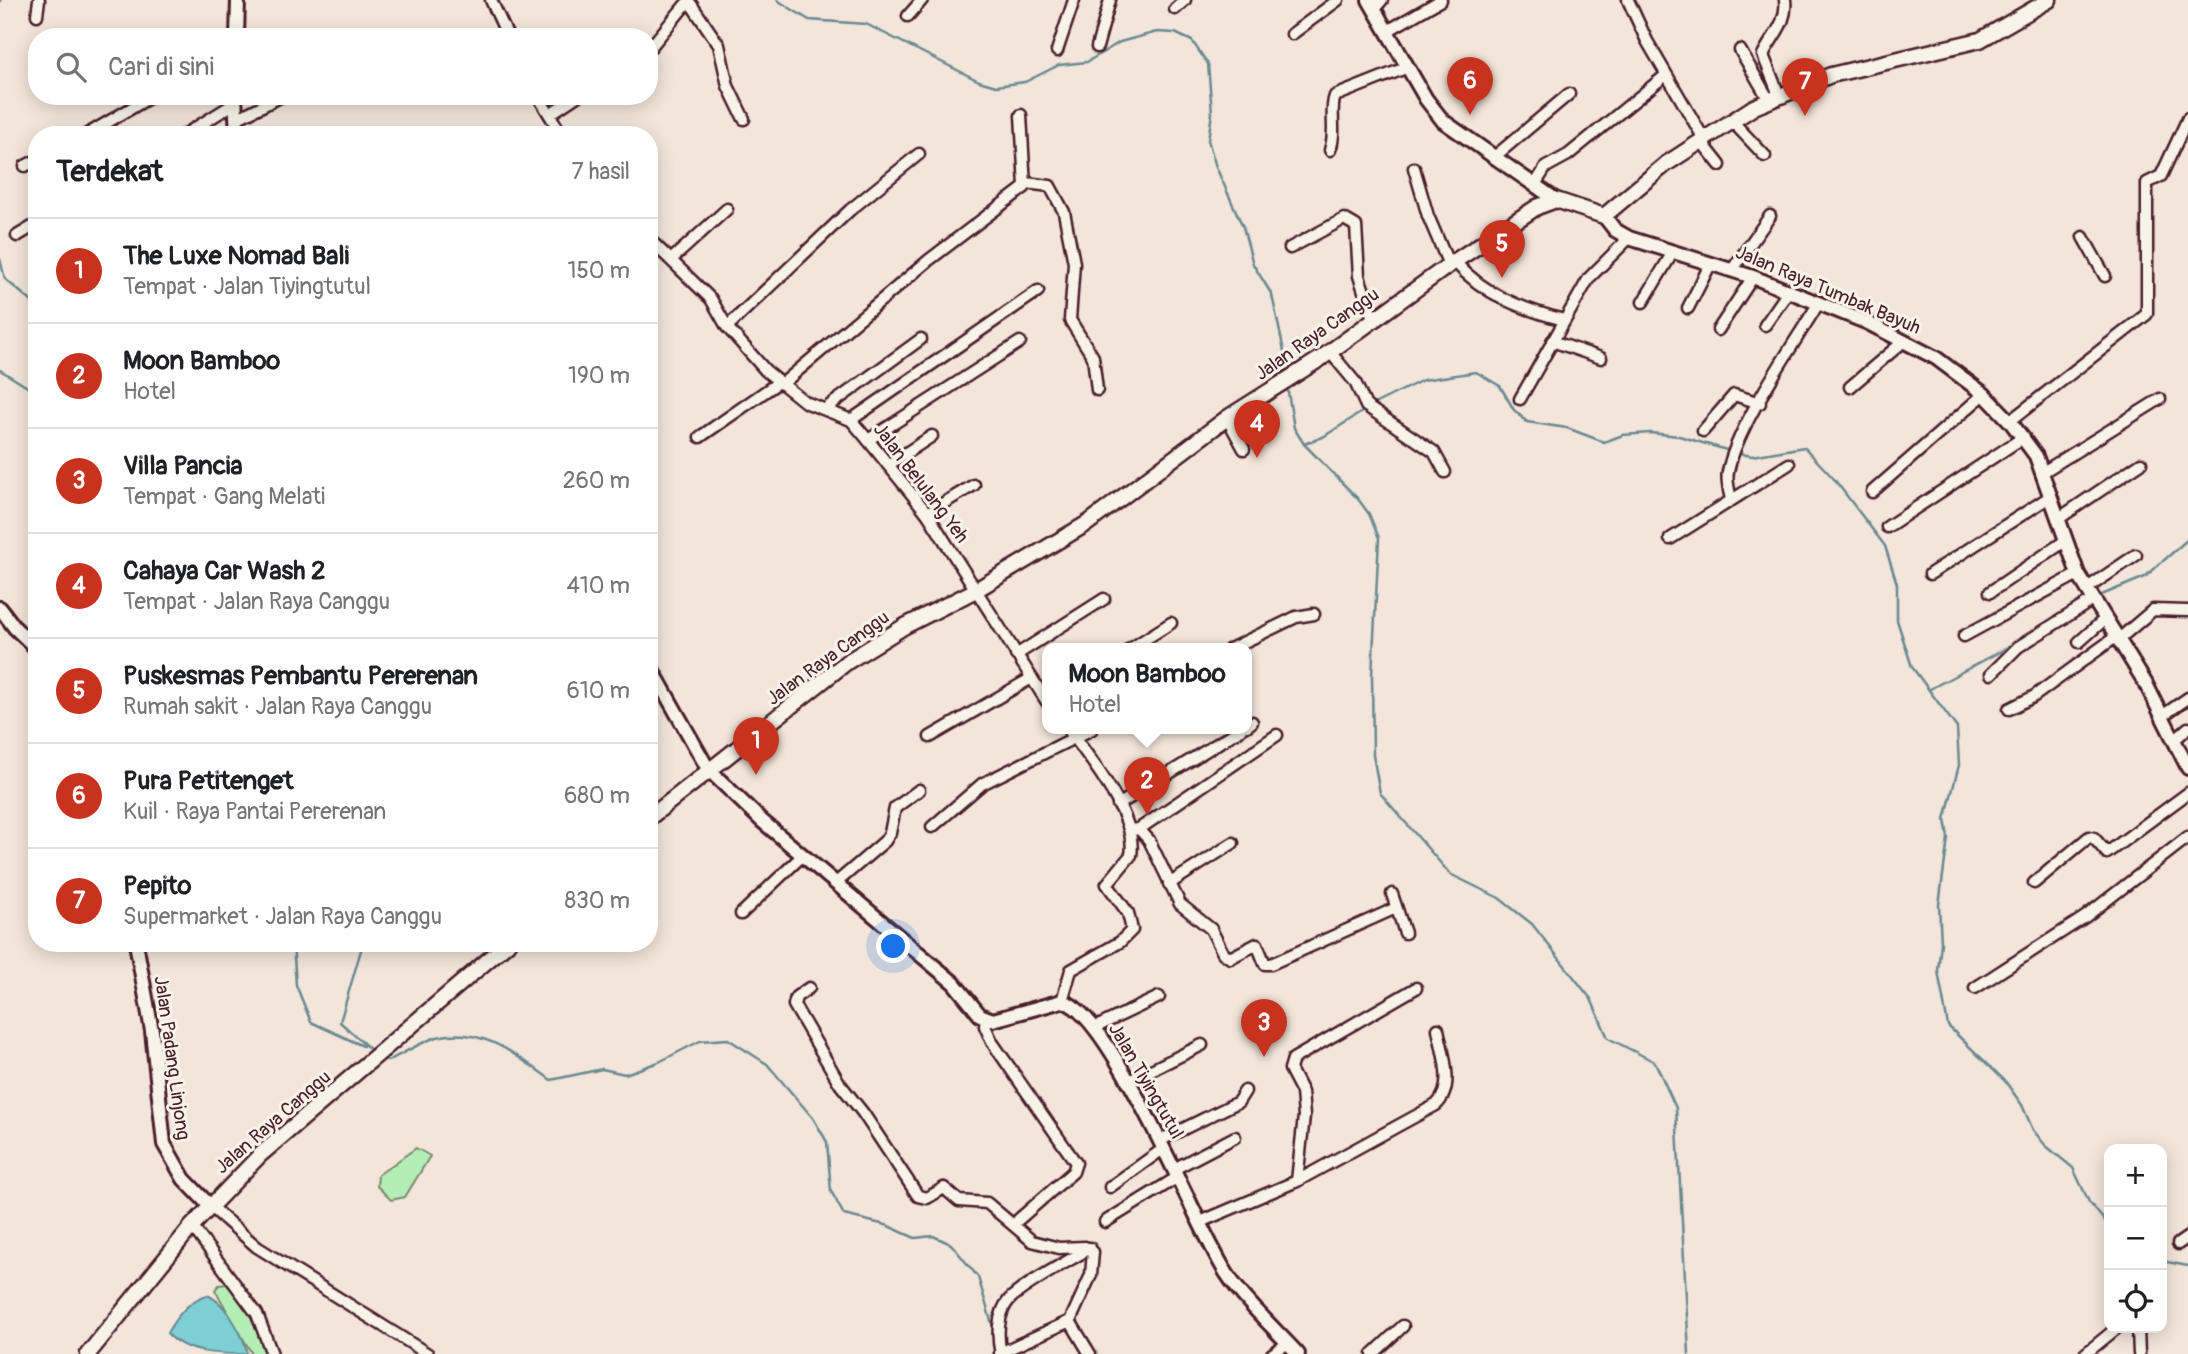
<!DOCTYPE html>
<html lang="id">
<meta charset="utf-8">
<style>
body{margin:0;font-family:Pangolin,sans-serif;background:#f6f6f6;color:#202124}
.controls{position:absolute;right:21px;bottom:21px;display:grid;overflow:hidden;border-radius:14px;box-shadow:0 4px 18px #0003}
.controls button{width:63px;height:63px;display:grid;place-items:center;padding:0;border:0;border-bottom:2px solid #e0e0e0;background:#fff;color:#202124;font:35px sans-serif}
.you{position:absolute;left:894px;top:947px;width:24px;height:24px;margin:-18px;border:5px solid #fff;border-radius:50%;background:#1a73e8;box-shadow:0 0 0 10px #1a73e833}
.badge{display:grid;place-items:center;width:46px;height:46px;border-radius:50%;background:#c8321e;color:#fff;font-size:23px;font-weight:700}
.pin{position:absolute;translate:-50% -58px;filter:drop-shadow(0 2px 4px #0008)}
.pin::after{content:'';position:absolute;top:37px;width:24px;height:21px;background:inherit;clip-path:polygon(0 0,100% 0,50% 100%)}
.popup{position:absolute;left:1042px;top:643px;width:210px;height:91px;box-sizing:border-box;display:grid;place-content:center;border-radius:14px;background:#fff;filter:drop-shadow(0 2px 5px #0005);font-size:23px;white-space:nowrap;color:#757577}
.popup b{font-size:26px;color:#202124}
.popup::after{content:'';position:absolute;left:50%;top:100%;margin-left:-14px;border:14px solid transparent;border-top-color:#fff}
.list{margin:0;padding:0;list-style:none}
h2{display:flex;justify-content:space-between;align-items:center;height:91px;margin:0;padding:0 28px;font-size:30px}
h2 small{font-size:23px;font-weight:400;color:#757577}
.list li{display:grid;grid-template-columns:46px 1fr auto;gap:21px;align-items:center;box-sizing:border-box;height:105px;padding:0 28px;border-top:2px solid #e0e0e0}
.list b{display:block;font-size:26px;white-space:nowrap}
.list p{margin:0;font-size:23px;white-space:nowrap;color:#757577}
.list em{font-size:23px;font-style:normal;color:#757577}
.icon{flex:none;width:38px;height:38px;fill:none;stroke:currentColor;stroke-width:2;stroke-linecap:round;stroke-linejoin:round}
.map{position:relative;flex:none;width:2188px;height:1354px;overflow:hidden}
.search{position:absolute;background:#fff;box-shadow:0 4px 18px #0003;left:28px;top:28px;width:630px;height:77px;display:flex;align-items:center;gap:18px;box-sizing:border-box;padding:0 24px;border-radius:28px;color:#757577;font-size:26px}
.panel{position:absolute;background:#fff;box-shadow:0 4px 18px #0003;left:28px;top:126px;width:630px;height:826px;border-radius:28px}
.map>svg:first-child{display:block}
.green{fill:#b3efb5;stroke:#7e8770;stroke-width:2}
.water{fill:#7ecfd5;stroke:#698991;stroke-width:2}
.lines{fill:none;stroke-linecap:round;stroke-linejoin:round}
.stream{stroke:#698991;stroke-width:2.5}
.minor-casing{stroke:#4a1f2b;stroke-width:15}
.tertiary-casing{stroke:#4a1f2b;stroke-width:18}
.secondary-casing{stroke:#4a1f2b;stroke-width:19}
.minor{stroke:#f7f3e8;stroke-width:10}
.tertiary{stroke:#f7f3e8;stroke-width:12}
.secondary{stroke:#f7f3e8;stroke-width:14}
.labels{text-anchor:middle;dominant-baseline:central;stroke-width:6;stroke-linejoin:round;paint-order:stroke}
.street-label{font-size:19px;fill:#4a1f2b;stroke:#f7f3e8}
</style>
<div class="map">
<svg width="2188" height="1354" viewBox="0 0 2188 1354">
<rect width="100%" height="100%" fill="#f3e5d9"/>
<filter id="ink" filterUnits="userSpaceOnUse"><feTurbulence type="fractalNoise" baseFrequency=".0143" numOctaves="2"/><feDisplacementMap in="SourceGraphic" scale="14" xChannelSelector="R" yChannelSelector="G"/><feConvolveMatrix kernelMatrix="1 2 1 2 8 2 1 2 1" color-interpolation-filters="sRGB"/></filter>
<g filter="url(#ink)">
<!-- green -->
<g class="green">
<path d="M416 1148 430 1156 405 1197 391 1200 377 1186 378 1175Z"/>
<path d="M227 1284 258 1325 266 1354H252L215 1290 219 1285Z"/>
</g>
<!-- water -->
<path class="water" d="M207 1295C224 1301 245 1336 247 1354 218 1354 185 1354 167 1333 176 1317 190 1300 207 1295Z"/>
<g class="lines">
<!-- stream -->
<g class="stream">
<path d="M777 0 809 20 866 24 979 81 996 86 1025 82 1059 65 1087 62 1120 42 1157 32 1175 33 1192 41 1208 64 1212 113 1208 140 1216 167 1243 227 1253 264 1272 295 1285 356V376"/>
<path d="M0 2V0"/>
<path d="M0 259 5 279 37 306"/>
<path d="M0 370 37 393"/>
<path d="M1287 386 1294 428 1304 444 1358 499 1369 514 1379 538 1372 675 1373 755 1380 793 1450 874 1499 898 1532 924 1591 999 1608 1038 1655 1062 1676 1108 1689 1354"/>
<path d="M1370 406 1423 380 1476 372 1500 386 1514 410 1527 422 1567 428 1604 442 1623 435 1650 433 1679 436 1730 451"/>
<path d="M1304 444 1323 437 1365 410"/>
<path d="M1736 453 1752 456 1804 447 1834 479 1885 546 1897 584V620L1912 667 1957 728 1959 765 1945 819 1948 838 1939 905 1941 943 1938 971 1948 1026 2005 1081 2022 1105 2033 1130 2045 1145 2073 1168 2089 1202 2109 1226"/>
<path d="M2097 597 2145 577 2188 539"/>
<path d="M1930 689 2016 643"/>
<path d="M293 943 296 985 311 1022 363 1046"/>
<path d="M363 943 340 1022 373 1052"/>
<path d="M381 1057 388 1061C404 1053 421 1042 437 1037 481 1025 518 1056 551 1080L602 1069 625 1074 659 1062 700 1041 728 1039 767 1064 813 1118 827 1142 831 1191 844 1215 886 1225 915 1238 933 1236 951 1244 978 1277 994 1331"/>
<path d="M2162 1261 2188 1266"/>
</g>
<defs>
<g id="minor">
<path d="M491 0 508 37"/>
<path d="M1628 0 1647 41 1704 139"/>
<path d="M1375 8 1382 0"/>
<path d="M1175 9 1185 0"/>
<path d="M37 15 39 0"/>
<path d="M908 16 922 0"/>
<path d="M1389 30 1441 0"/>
<path d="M1292 34 1338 0"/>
<path d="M1097 47 1110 0"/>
<path d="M649 49 686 4H691L719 45 728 86 744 119"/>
<path d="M1740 50 1769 100"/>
<path d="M1057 51 1074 0"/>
<path d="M1779 95 1763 55C1772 36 1788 23 1785 0"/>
<path d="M538 96 562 135"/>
<path d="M550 114 577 96"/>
<path d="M236 119 282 96"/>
<path d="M1731 120 1765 156"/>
<path d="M86 135 152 96"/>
<path d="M184 135 235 103"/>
<path d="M1701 141 1720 165"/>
<path d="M1330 150C1337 132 1329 110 1335 96L1408 67"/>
<path d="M1493 158 1569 94"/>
<path d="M25 166 37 160"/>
<path d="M1414 168 1428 216 1449 265"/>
<path d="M1026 183 1050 186 1064 212 1074 263 1070 320 1093 357 1097 390"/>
<path d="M1536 183 1546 167 1568 155 1666 75"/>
<path d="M17 236 37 224"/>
<path d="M2083 237 2105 276"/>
<path d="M649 239 711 299 727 327 766 371 805 402 851 420 868 440 927 513 1047 702"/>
<path d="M1290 248 1344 219 1356 226 1359 276 1373 319"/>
<path d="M672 259 727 209"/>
<path d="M1455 262C1484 295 1522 309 1564 320"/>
<path d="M1732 270 1770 216"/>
<path d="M1643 302 1673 252"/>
<path d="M1688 308 1711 263"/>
<path d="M1765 325 1788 292"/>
<path d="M727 327 850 210 919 154"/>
<path d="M1718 330 1753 277"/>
<path d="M1552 341 1601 358"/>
<path d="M1330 352 1355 382 1366 406 1434 452 1445 472"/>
<path d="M782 384 929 260 1025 187 1021 115"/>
<path d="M1850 387 1904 341"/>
<path d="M1520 399 1589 278 1629 238"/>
<path d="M825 409 921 339"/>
<path d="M1227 418 1244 449"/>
<path d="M851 420 1038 291"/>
<path d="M2010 421 2147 314V183L2161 176 2188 118"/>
<path d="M1703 431 1734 395 1760 403"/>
<path d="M700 437 779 382"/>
<path d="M868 440 1020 342"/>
<path d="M888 465 932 436"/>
<path d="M2043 472 2160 399"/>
<path d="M1872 492 1984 394"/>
<path d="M1731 499C1729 490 1726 481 1728 472 1736 427 1793 346 1818 304"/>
<path d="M927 513 974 485"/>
<path d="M2058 519 2141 463"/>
<path d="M1887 527 2024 437"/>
<path d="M1670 539 1789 464"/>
<path d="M1930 574 2051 496"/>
<path d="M2086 589 2136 555"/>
<path d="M1990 592 2065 541"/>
<path d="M1964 636 2078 574"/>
<path d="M2119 639 2153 610 2188 611"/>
<path d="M2079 642 2106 618"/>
<path d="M1130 649 1171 623"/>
<path d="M1230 649 1296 617 1314 614"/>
<path d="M1016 655 1104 599"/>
<path d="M1991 674 2018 647 2093 600"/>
<path d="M2009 709 2033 697 2117 636"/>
<path d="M2162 716 2188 698"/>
<path d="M1247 726 1252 722"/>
<path d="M930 737 1030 679"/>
<path d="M2174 740 2188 728"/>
<path d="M1118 805 1241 729"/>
<path d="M932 827 982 784 1092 729"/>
<path d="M1139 829 1277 735"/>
<path d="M1130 830 1139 829 1149 840 1180 904 1211 929 1223 953 1230 958 1257 944 1265 964H1271L1396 908"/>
<path d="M836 883 885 841 890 833 895 808 919 790"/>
<path d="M2034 883 2089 837 2094 838 2107 853 2188 793"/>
<path d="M1169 884 1233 843"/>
<path d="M1392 894 1405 933"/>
<path d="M741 914 802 856"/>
<path d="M809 988 796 997 794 1005 840 1084 863 1113 918 1196 927 1198 944 1188 959 1201 987 1203 1032 1241 1059 1248 1085 1247 1093 1252 1091 1275 1070 1321 1090 1354"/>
<path d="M1975 988 2085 917 2188 837"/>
<path d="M1062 1001 1071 970 1120 942 1132 930 1128 913 1107 884 1131 855C1138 818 1090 758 1068 729"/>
<path d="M986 1018 985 1026 992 1042 1076 1163 1073 1172 1018 1220"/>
<path d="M1094 1028 1159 997"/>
<path d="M1127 1082 1202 1045"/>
<path d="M1159 1141 1238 1102 1245 1091"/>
<path d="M1174 1169 1235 1137"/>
<path d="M1297 1181 1304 1116 1302 1092 1290 1069 1293 1059 1416 988"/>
<path d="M1110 1187 1163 1149"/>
<path d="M210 1206 257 1247 428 1354"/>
<path d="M1105 1222 1178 1177"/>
<path d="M1200 1222 1297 1181 1436 1105C1456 1087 1442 1052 1438 1029"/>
<path d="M192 1226 257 1314 272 1354"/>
<path d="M2178 1244 2188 1237"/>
<path d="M2138 1328 2139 1354"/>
<path d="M1000 1353 1070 1321"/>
<path d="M1001 1354C997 1337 997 1314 1009 1300 1024 1284 1069 1261 1090 1248"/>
<path d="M1272 1354 1288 1343"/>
<path d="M1373 1354 1403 1326"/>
<path d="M2085 1354 2117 1328"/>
</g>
<g id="tertiary">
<path d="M1369 0 1426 99 1443 121 1556 200"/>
<path d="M237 37 238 0"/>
<path d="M235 96 237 135"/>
<path d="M1604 216 1615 230 1629 238 1753 277 1868 323 1936 358 1984 394 2010 421 2036 456 2078 574 2146 684 2188 768"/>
<path d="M0 608 15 628 37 649"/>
<path d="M649 664 708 769 762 821 954 983 980 1015 993 1020 1062 1001C1112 1012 1195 1226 1227 1274 1246 1303 1274 1328 1298 1354"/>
<path d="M136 943 152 1031 164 1144 184 1179 210 1206"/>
</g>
<g id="secondary">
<path d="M649 818 847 662 905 626 976 590 1088 523 1227 418 1320 359 1449 265 1537 207 1556 200 1604 216 1666 164 1754 107 1831 75 1980 40 2049 0"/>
<path d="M88 1354 192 1226 260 1155 508 943"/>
</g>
</defs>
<!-- minor casing -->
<use href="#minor" class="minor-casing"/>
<!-- tertiary casing -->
<use href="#tertiary" class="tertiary-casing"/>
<!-- secondary casing -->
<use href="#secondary" class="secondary-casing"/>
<!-- minor -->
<use href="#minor" class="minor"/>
<!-- tertiary -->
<use href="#tertiary" class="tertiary"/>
<!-- secondary -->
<use href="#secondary" class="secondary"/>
</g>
</g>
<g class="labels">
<!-- street labels -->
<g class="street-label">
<text transform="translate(1828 290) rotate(23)">Jalan Raya Tumbak Bayuh</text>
<text transform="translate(1317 334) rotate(-35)">Jalan Raya Canggu</text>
<text transform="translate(921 483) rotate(53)">Jalan Belulang Yeh</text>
<text transform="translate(828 658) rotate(-36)">Jalan Raya Canggu</text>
<text transform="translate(172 1058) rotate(82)">Jalan Padang Linjong</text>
<text transform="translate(1146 1081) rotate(60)">Jalan Tiyingtutul</text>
<text transform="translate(273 1122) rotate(-41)">Jalan Raya Canggu</text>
</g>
</g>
</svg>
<div class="controls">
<button>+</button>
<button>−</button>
<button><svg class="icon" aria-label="locate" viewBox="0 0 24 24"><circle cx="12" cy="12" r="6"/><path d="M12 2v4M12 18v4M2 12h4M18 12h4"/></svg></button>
</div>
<div class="you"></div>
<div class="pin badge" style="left:756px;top:775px">1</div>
<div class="pin badge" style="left:1147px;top:815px">2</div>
<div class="popup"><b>Moon Bamboo</b>Hotel</div>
<div class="pin badge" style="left:1264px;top:1057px">3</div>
<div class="pin badge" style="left:1257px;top:458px">4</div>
<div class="pin badge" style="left:1502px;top:278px">5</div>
<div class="pin badge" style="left:1470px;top:115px">6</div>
<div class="pin badge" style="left:1805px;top:116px">7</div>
<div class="search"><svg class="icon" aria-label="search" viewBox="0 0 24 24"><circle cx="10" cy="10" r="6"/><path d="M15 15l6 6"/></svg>Cari di sini</div>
<section class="panel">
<h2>Terdekat<small>7 hasil</small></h2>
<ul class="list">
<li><span class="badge">1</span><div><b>The Luxe Nomad Bali</b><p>Tempat · Jalan Tiyingtutul</p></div><em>150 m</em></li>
<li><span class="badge">2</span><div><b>Moon Bamboo</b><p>Hotel</p></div><em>190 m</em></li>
<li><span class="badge">3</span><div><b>Villa Pancia</b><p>Tempat · Gang Melati</p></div><em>260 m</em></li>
<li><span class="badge">4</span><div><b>Cahaya Car Wash 2</b><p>Tempat · Jalan Raya Canggu</p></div><em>410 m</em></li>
<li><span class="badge">5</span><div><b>Puskesmas Pembantu Pererenan</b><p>Rumah sakit · Jalan Raya Canggu</p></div><em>610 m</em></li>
<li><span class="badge">6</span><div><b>Pura Petitenget</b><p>Kuil · Raya Pantai Pererenan</p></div><em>680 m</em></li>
<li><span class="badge">7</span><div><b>Pepito</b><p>Supermarket · Jalan Raya Canggu</p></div><em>830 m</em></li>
</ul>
</section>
</div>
